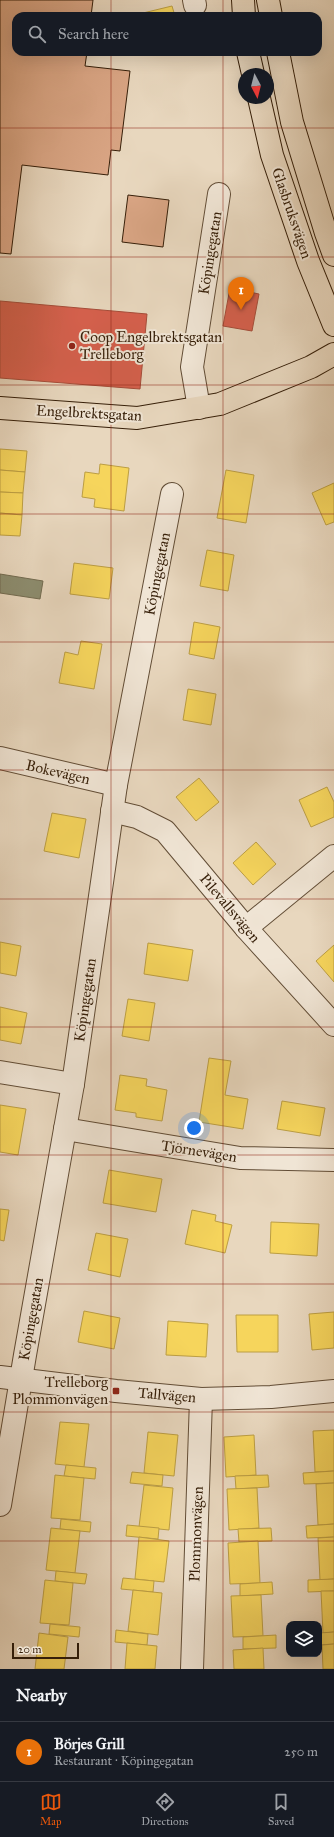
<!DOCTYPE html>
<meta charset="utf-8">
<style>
body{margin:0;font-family:"IM FELL Great Primer",serif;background:#20242c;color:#f1f3f6}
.controls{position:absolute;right:12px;bottom:12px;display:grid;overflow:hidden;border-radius:8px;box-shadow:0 4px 16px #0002}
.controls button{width:36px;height:36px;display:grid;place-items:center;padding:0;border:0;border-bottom:1px solid #363941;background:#171b24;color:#f1f3f6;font:20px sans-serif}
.compass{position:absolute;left:238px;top:68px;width:36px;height:36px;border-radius:50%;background:#171b24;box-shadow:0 4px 16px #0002;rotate:173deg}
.scale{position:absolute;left:12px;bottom:10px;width:67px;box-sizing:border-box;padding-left:4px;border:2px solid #361f09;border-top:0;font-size:11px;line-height:14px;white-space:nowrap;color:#361f09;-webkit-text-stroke:3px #f0e5d5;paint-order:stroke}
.you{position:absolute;left:194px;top:1128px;width:14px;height:14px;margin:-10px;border:3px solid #fff;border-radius:50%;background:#1a73e8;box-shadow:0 0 0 6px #1a73e833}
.badge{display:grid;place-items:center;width:26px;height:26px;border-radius:50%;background:#ea580c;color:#fff;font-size:13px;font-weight:700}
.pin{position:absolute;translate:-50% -33px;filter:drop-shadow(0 1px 2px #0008)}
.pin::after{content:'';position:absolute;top:21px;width:14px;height:12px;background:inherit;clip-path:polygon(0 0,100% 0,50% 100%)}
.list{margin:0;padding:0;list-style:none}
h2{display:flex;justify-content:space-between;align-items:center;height:52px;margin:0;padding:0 16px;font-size:17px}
h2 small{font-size:13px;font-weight:400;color:#9ea1a6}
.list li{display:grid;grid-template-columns:26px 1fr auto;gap:12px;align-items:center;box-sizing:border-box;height:60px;padding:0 16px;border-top:1px solid #363941}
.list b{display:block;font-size:15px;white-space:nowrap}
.list p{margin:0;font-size:13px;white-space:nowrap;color:#9ea1a6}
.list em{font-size:13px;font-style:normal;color:#9ea1a6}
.icon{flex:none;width:22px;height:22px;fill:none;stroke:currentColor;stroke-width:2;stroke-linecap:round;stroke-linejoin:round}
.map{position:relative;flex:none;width:334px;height:1669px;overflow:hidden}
.search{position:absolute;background:#171b24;box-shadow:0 4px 16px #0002;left:12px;right:12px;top:12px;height:44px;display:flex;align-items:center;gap:10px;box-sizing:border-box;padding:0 14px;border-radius:12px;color:#9ea1a6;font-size:15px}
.sheet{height:112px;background:#171b24}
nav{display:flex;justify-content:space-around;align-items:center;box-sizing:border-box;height:56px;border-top:1px solid #363941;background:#171b24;font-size:11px;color:#9ea1a6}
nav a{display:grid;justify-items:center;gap:2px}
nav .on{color:#ea580c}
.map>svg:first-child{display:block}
.homes{fill:#f6d55c;stroke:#bc9e43}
.shops{fill:#d6604d;stroke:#a64c39}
.industry{fill:#8c8c6e;stroke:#726b50}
.building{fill:#d9a584;stroke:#361f09}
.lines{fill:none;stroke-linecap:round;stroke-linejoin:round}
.minor-casing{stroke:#624d36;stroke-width:24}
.major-casing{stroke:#361f09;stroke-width:24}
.minor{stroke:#f0e5d5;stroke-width:22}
.major{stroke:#e8d7be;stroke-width:22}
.grid{fill:none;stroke:#8f2418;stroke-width:1;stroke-opacity:0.55}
.poi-dot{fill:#8f2418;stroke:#f0e5d5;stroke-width:1.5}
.labels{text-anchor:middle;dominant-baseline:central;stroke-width:4;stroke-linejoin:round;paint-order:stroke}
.street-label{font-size:15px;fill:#361f09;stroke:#f0e5d5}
.poi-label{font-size:15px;fill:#361f09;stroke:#f0e5d5;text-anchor:start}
</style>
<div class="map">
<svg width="334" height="1669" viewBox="0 0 334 1669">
<rect width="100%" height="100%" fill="#e8d7be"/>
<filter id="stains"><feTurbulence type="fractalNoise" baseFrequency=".005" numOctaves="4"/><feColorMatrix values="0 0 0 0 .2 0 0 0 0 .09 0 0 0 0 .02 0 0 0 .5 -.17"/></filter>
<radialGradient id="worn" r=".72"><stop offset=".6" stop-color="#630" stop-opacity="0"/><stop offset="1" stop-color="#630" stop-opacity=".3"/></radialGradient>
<!-- homes -->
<g class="homes">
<path d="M172 6 175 16H144L143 13Z"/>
<path d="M0 449 27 451 25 472 0 470Z"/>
<path d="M100 464 129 468 124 511 94 507 95 499 82 497 85 472 99 474Z"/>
<path d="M0 470 25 472 23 493 0 492Z"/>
<path d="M226 470 254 475 246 523 217 518Z"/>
<path d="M334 483V522L326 525 312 493Z"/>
<path d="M0 492 23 493 22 515 0 513Z"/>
<path d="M0 513 22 515 20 536 0 535Z"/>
<path d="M207 550 234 555 228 591 200 586Z"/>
<path d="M74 563 113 568 109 599 70 594Z"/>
<path d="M194 622 220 627 214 659 189 654Z"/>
<path d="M81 641 102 644 94 689 59 683 65 652 78 655Z"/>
<path d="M188 689 216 694 211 725 183 720Z"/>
<path d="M199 778 219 802 196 821 176 797Z"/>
<path d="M327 787 334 802V817L311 827 299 800Z"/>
<path d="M52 813 86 819 79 858 44 851Z"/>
<path d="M256 842 276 864 253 885 233 863Z"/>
<path d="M0 942 21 946 16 976 0 973Z"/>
<path d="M148 943 193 950 188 981 144 974Z"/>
<path d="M334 945V982L316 961Z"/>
<path d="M128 999 155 1003 149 1041 122 1036Z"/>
<path d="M0 1007 27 1013 21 1044 0 1040Z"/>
<path d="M209 1058 231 1061 225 1095 248 1099 243 1129 199 1122Z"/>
<path d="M120 1075 147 1079 146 1086 167 1090 162 1121 136 1117V1113L115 1110Z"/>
<path d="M282 1101 325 1108 320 1136 277 1129Z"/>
<path d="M0 1105 26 1109 18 1155 0 1152Z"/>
<path d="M109 1170 162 1179 156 1212 103 1203Z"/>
<path d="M0 1209 9 1210 4 1241 0 1240Z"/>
<path d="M192 1210 216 1215 215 1221 232 1225 225 1253 185 1244Z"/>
<path d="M271 1222 319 1224 317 1256 270 1253Z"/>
<path d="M96 1233 128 1239 120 1277 88 1270Z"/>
<path d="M84 1311 120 1318 114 1349 78 1342Z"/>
<path d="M334 1312V1348L312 1350 309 1314Z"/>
<path d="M236 1315H278V1352H237Z"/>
<path d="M168 1321 208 1324 206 1357 166 1355Z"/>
<path d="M60 1422 89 1424 84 1467 55 1464Z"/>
<path d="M334 1430V1471L315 1472 313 1431Z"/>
<path d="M148 1432 178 1435 174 1476 144 1473Z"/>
<path d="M254 1435 256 1475 226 1477 224 1437Z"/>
<path d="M66 1465 96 1468 95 1479 64 1476Z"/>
<path d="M334 1471V1483L304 1484 303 1473Z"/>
<path d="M132 1472 163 1475 162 1486 130 1483Z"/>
<path d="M55 1475 84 1478 80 1520 51 1518Z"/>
<path d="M268 1475 269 1487 236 1489 235 1476Z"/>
<path d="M334 1483V1524L318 1525 316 1484Z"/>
<path d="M144 1485 173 1488 169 1530 139 1527Z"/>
<path d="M257 1488 259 1528 229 1530 227 1489Z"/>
<path d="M61 1519 91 1522 90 1532 60 1529Z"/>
<path d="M334 1524V1537L307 1538 306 1526Z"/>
<path d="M127 1525 159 1528 158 1539 126 1536Z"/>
<path d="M51 1528 80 1531 75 1573 46 1570Z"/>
<path d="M271 1528 272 1541 239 1542 238 1529Z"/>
<path d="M139 1537 169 1541 164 1582 135 1579Z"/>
<path d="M334 1537V1579L320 1580 318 1538Z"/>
<path d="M258 1541 260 1583 230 1584 228 1543Z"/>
<path d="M56 1571 87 1574 85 1584 55 1581Z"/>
<path d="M123 1578 154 1581 153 1592 121 1589Z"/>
<path d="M334 1579V1591L308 1592V1580Z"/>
<path d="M45 1580 73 1583 69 1625 40 1623Z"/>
<path d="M272 1582 273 1594 240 1596V1584Z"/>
<path d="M133 1590 162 1593 158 1635 128 1631Z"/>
<path d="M321 1591H334V1632L323 1633Z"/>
<path d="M261 1595 263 1636 233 1637 231 1596Z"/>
<path d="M50 1624 80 1627 79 1637 49 1634Z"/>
<path d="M116 1630 148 1634 147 1645 115 1642Z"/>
<path d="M334 1632V1644L319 1645V1633Z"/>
<path d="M39 1633 68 1637 64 1669H35Z"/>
<path d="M276 1635V1648L243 1649V1637Z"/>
<path d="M127 1643 157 1646 155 1669H125Z"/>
<path d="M334 1644V1669H323L322 1645Z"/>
<path d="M263 1648 264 1669H234L233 1650Z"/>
</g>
<!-- shops -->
<g class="shops">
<path d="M230 288 259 294 252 331 223 326Z"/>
<path d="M0 301 147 314 140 389 0 378Z"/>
</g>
<!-- industry -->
<path class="industry" d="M0 574 43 581 40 599 0 593Z"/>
<!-- building -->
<g class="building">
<path d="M0 0H93L91 16H16V52H87L85 66 130 71 120 151 111 150 108 175 22 165 11 254 0 253Z"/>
<path d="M128 195 169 200 163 247 122 242Z"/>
</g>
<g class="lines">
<defs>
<g id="minor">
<path d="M194 0 195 5"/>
<path d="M199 408 192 367 219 194"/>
<path d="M0 758 116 785"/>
<path d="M112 811 137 817 165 831 246 928 334 1025"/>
<path d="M246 928 334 856"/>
<path d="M0 1072 73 1084"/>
<path d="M65 1129 240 1158 334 1160"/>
<path d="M0 1377 116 1391 201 1399 271 1397 334 1391"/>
<path d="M0 1505 25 1355 73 1084 116 785 172 494"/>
<path d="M192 1669 201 1399"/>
</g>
<g id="major">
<path d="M243 0 244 16"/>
<path d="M268 0 271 16"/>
<path d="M248 52 253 74"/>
<path d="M278 52 292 122 326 233 334 255"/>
<path d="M259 98 272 155 308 261 334 325"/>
<path d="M0 408 137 418 220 404 311 367 334 354"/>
</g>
</defs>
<!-- minor casing -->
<use href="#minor" class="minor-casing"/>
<!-- major casing -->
<use href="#major" class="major-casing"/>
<!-- minor -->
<use href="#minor" class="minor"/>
<!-- major -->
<use href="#major" class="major"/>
</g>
<!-- grid -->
<path class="grid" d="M111 0V16M223 0V16M111 52V1669M223 52V1669M0 128H334M0 257H334M0 385H334M0 514H334M0 642H334M0 770H334M0 899H334M0 1027H334M0 1155H334M0 1284H334M0 1412H334M0 1541H334"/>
<!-- markers -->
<g class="poi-dot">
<circle cx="72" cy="346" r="4"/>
<rect x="112" y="1387" width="8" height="8" rx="2"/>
</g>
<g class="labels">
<!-- street labels -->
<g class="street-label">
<text transform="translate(292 213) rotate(71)">Glasbruksvägen</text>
<text transform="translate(210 253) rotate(-81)">Köpingegatan</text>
<text transform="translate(89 413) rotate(3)">Engelbrektsgatan</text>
<text transform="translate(157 574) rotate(-79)">Köpingegatan</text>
<text transform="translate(58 772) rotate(13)">Bokevägen</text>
<text transform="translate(230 908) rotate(50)">Pilevallsvägen</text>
<text transform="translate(85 1000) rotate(-82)">Köpingegatan</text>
<text transform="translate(199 1151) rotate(9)">Tjörnevägen</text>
<text transform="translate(31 1319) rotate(-80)">Köpingegatan</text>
<text transform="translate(167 1395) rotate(5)">Tallvägen</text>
<text transform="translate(196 1534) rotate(-88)">Plommonvägen</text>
</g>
<!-- poi labels -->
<g class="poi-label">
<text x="80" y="337">Coop Engelbrektsgatan<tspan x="80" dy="17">Trelleborg</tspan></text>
<text x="108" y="1382" text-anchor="end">Trelleborg<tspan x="108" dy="17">Plommonvägen</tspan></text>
</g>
</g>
<rect width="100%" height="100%" filter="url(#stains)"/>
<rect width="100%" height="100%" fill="url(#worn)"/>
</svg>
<div class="controls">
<button><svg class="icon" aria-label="layers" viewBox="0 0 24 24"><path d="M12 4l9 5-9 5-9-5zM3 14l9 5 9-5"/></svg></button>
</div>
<svg class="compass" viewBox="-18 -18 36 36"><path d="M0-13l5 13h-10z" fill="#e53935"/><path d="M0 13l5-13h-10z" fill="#9ea1a6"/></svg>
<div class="scale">20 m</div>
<div class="you"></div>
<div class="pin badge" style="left:241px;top:310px;background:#e8710a">1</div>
<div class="search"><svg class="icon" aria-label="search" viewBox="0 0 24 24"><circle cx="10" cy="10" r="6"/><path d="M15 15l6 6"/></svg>Search here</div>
</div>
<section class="sheet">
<h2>Nearby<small></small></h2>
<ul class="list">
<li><span class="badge" style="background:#e8710a">1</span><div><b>Börjes Grill</b><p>Restaurant · Köpingegatan</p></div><em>250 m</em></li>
</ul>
</section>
<nav>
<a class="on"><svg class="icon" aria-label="map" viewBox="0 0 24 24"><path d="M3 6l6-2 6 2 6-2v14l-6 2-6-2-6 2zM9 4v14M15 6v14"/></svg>Map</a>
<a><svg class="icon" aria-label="directions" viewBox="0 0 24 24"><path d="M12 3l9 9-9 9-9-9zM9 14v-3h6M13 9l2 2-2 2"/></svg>Directions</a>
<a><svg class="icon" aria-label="saved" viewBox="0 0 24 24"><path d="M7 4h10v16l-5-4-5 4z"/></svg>Saved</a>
</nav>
